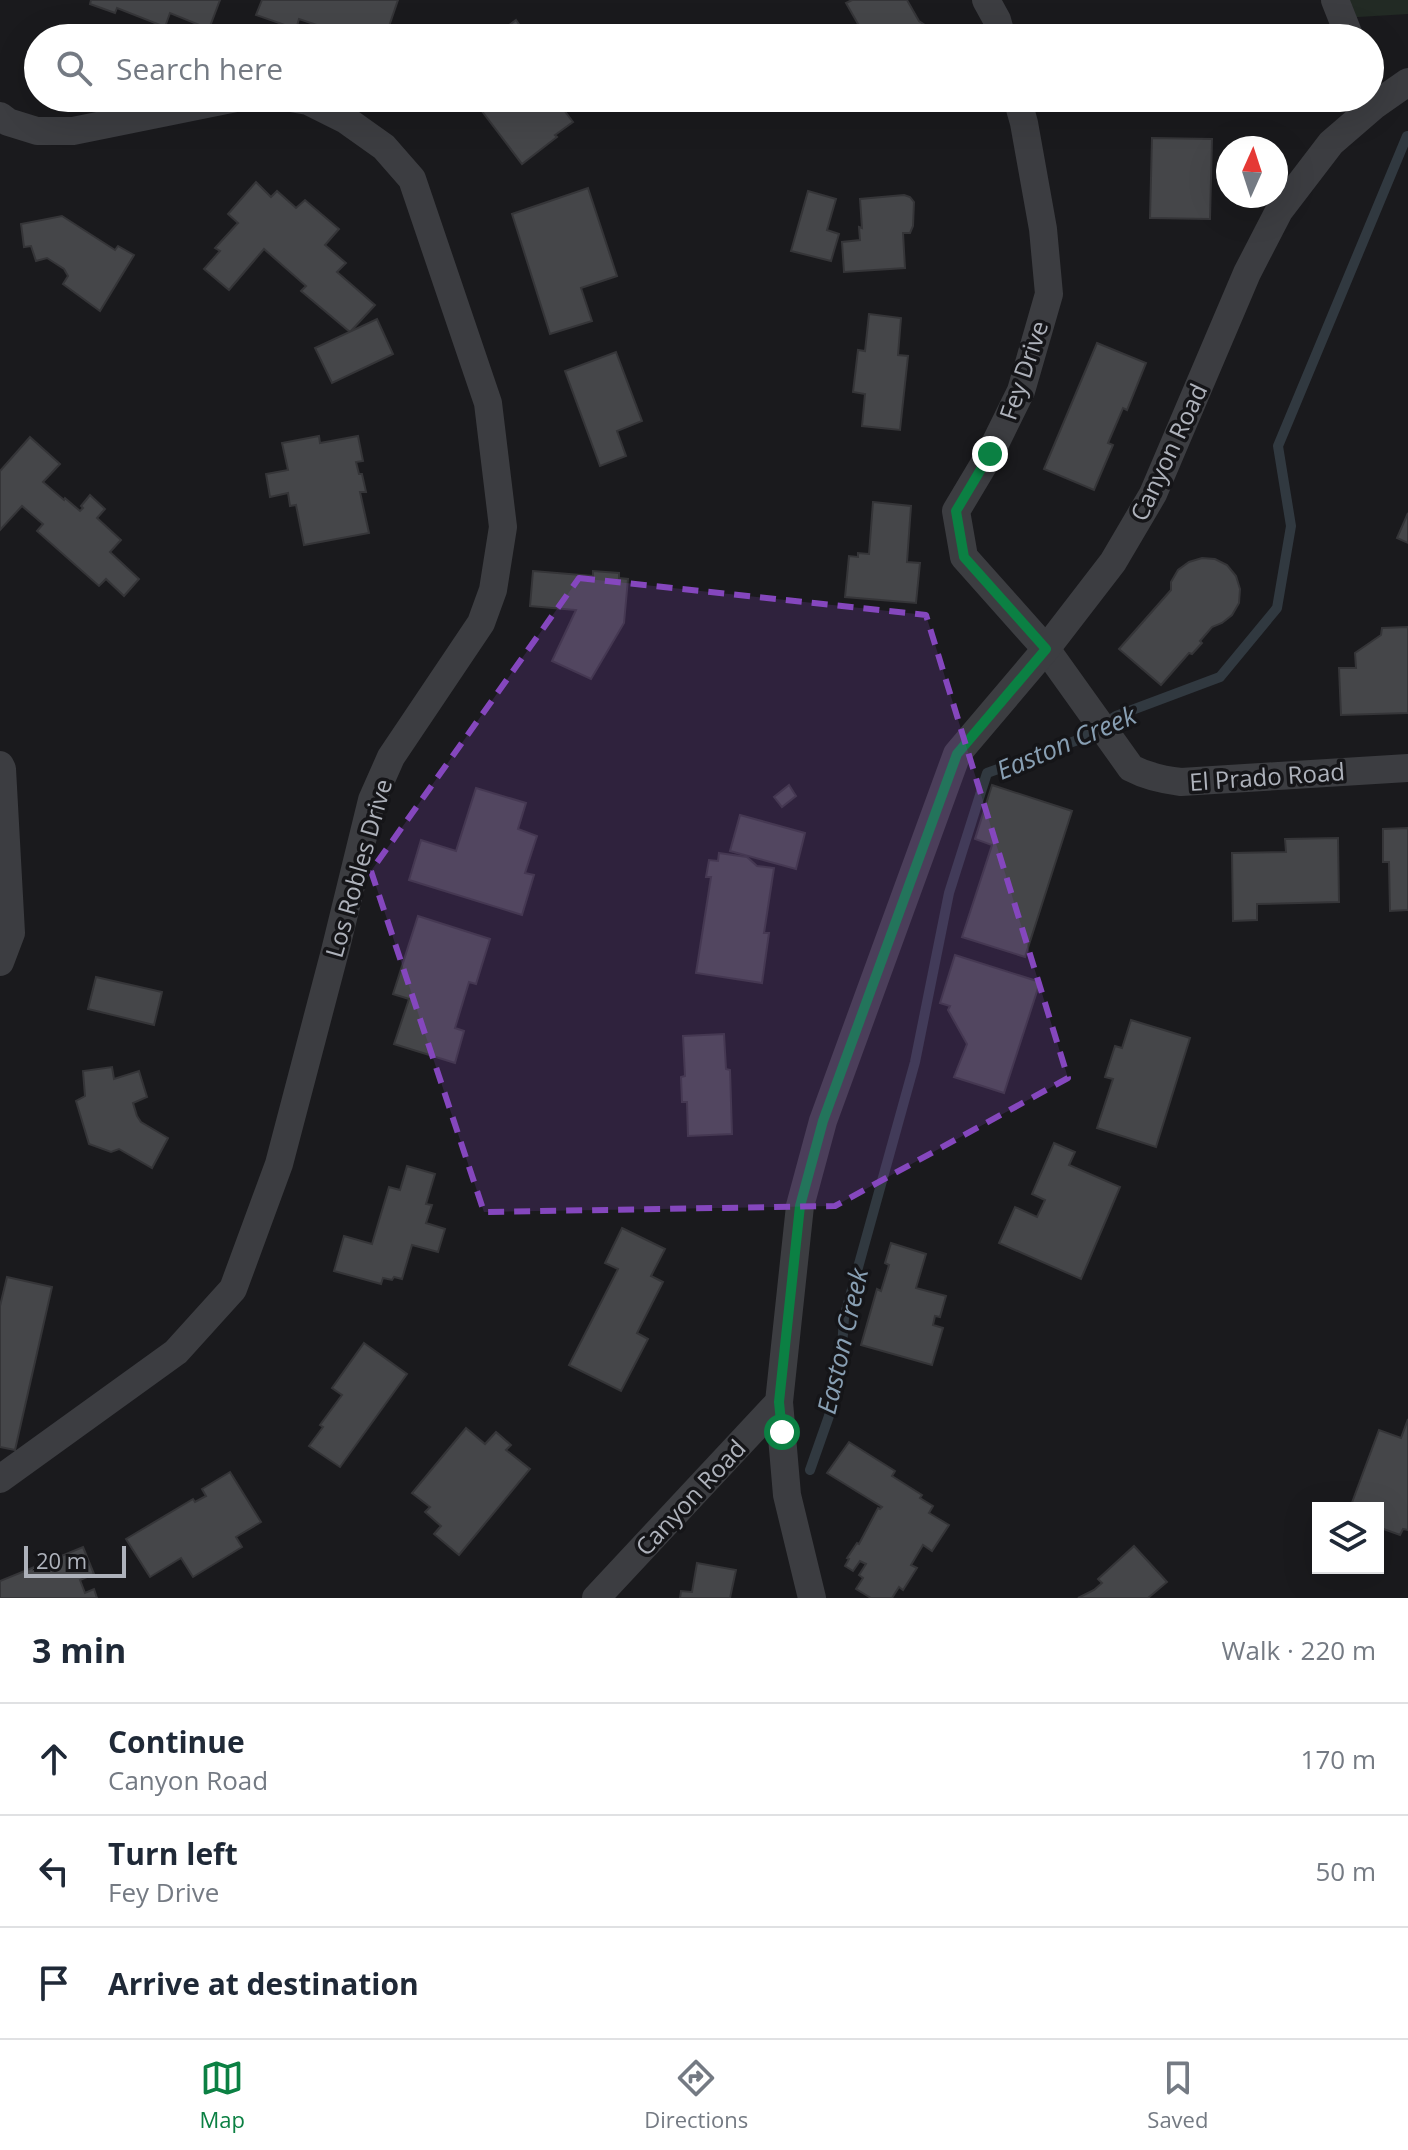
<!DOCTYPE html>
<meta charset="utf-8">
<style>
body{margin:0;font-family:"Open Sans",sans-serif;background:#f6f6f7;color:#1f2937}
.controls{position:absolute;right:24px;bottom:24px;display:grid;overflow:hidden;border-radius:0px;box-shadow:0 8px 32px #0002}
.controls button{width:72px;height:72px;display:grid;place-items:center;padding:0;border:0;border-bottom:2px solid #e0e1e3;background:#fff;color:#1f2937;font:40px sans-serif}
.compass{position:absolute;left:1216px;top:136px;width:72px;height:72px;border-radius:50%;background:#fff;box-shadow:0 8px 32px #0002;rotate:3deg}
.scale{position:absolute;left:24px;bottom:20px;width:102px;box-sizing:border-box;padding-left:8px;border:4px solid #aeb2bb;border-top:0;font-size:22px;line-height:28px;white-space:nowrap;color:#aeb2bb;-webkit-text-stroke:6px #151518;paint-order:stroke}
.stop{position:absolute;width:24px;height:24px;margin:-18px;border:6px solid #0b8043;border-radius:50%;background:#fff}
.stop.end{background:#0b8043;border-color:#fff;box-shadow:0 2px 8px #0008}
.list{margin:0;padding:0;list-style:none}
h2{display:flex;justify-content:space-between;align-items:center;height:104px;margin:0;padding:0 32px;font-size:34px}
h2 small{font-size:26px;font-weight:400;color:#747a83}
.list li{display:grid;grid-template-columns:52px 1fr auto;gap:24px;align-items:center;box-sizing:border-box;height:112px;padding:0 32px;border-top:2px solid #e0e1e3}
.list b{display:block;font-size:30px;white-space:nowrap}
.list p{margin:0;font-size:26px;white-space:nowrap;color:#747a83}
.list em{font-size:26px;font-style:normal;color:#747a83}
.icon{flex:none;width:44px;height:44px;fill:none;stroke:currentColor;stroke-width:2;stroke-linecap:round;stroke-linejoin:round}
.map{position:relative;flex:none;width:1408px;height:1598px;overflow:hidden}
.search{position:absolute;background:#fff;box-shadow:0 8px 32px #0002;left:24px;right:24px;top:24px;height:88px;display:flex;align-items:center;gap:20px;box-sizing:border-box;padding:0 28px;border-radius:44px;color:#747a83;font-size:30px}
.sheet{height:440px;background:#fff}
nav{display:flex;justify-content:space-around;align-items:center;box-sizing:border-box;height:112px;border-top:2px solid #e0e1e3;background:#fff;font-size:22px;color:#747a83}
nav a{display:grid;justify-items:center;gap:4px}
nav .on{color:#0b8043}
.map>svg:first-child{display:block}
.green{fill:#222a24}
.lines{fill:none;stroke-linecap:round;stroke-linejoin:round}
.stream{stroke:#313940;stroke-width:10}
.building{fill:#454649;stroke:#353538;stroke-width:2}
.minor{stroke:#3c3d41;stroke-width:28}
.route{stroke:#0b8043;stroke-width:10}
.marked{fill:#8547be;fill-opacity:0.2;stroke:#8547be;stroke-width:6;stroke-dasharray:16 10;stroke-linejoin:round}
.labels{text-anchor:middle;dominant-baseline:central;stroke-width:7;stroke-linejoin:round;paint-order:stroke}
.street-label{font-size:24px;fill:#aeb2bb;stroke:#151518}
.water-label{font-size:26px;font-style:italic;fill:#889fb3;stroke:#151518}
</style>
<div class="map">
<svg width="1408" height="1598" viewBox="0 0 1408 1598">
<rect width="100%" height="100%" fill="#1a1a1d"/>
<!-- green -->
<path class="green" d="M1344 0H1408V14L1342 18Z"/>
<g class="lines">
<!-- stream -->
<path class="stream" d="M810 1470 829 1416 841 1363 844 1318 915 1062 949 893 987 773 1075 741 1116 716 1220 677 1277 608 1291 526 1278 446 1407 136"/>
</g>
<!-- building -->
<g class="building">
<path d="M91 0H220L209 29 170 13 165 27 117 8 115 13 90 4Z"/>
<path d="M262 0H398L385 38H355L299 19 296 29 256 15Z"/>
<path d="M852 0H907L919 21 944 38H866L846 3Z"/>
<path d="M516 20 529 38H492Z"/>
<path d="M472 98H560L564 104 561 106 573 122 555 135 557 137 522 164Z"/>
<path d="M1152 138 1212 139 1210 219 1150 218Z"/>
<path d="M256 182 271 197 277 191 296 208 305 200 339 229 325 245 346 263 337 272 375 305 350 332 301 291 306 286 264 249 229 290 204 269 220 251 215 248 238 223 228 214Z"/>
<path d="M588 188 617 276 581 288 592 321 550 334 512 214Z"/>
<path d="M808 191 836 199 827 230 839 234 831 261 791 251Z"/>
<path d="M904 195 910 197 914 202 913 226 910 233H903L905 268 844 272 842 242 860 240 859 227 862 228 860 199Z"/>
<path d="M62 216 115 250 118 246 134 255 100 311 63 284 68 276 64 269 47 258 36 261 31 246 24 247 21 224Z"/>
<path d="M869 314 901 318 898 355 908 356 900 430 862 426 865 394 853 392 858 350 865 351Z"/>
<path d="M377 319 393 354 332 383 315 348Z"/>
<path d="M1097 343 1146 363 1127 410 1123 408 1108 443 1113 445 1094 490 1044 469Z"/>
<path d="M616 352 642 421 617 431 626 456 600 466 565 371Z"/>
<path d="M319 436 320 443 358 436 363 461 356 462 359 474H362L366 492H360L369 533 304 545 296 505 290 506 288 493 270 497 266 474 288 470 282 443Z"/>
<path d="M30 437 60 464 43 482 64 500 65 498 80 511 83 508 81 506 90 495 105 509 97 518 121 540 110 552 139 579 124 596 106 579 99 586 37 531 43 524 22 506 0 530V471Z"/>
<path d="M873 502 911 506 907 562 920 563 916 603 845 597 849 556 858 557V553L869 554Z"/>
<path d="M1408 513V543L1397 538Z"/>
<path d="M1202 558 1215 559 1227 565 1236 576 1240 589 1239 603 1232 615 1222 623 1212 627 1200 641 1202 643 1192 654 1189 653 1161 685 1119 649 1171 590V582L1178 570 1189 562Z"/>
<path d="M533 571 593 576V571L619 573V578L628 579 624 623 591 679 552 661 576 610 530 606Z"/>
<path d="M1408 627V713L1341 715 1339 668H1356L1355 653 1381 635 1382 628Z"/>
<path d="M789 785 796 796 782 807 774 797Z"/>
<path d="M992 785 1072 811 1025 957 962 937 992 845 975 839Z"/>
<path d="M476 788 526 803 518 829 537 836 525 873 534 875 522 915 409 880 421 840 456 851Z"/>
<path d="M740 815 805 833 796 869 730 851Z"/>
<path d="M1408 828V910L1390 911 1389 862H1383V829Z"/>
<path d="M1338 838 1339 902 1257 904V920L1233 921 1232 853 1286 852 1285 839Z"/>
<path d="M719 853 747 857 757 866 774 868 764 933H769L762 983 696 973 711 877H706L709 860 718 861Z"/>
<path d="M418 916 490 939 476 984 469 982 455 1028 464 1031 455 1063 394 1044 409 999 393 994Z"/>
<path d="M955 955 1040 982 1004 1093 954 1077 967 1044 948 1010 950 1006 940 1003Z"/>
<path d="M96 977 162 992 154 1025 88 1009Z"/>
<path d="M1131 1020 1190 1038 1156 1147 1097 1128 1113 1079 1105 1077 1115 1046 1122 1048Z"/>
<path d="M724 1034 726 1069 730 1070 732 1134 688 1136 687 1102H682L681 1077 685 1076 683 1036Z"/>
<path d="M112 1067 114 1079 139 1071 147 1097 133 1103 137 1116 141 1122 168 1138 152 1168 119 1149 111 1152 89 1144 76 1101 85 1096 83 1071Z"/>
<path d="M1054 1143 1075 1152 1069 1165 1120 1187 1081 1279 999 1243 1015 1207 1037 1217 1045 1200 1032 1194Z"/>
<path d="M407 1166 435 1174 426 1204 432 1205 426 1223 445 1229 438 1252 412 1245 402 1279 394 1277 392 1280 383 1278 381 1284 334 1271 344 1236 372 1244 389 1187 400 1190Z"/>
<path d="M622 1228 665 1249 651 1276 663 1282 637 1333 648 1339 621 1391 569 1365 618 1269 605 1263Z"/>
<path d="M891 1243 926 1254 916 1288 946 1296 940 1317 935 1316 933 1325 943 1328 932 1365 861 1345 877 1289 881 1291 889 1265 885 1263Z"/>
<path d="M7 1277 52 1287 15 1450 0 1447V1306Z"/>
<path d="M364 1343 407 1374 340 1467 309 1446 323 1427 320 1425 342 1395 332 1388Z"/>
<path d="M1408 1419V1530L1403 1529 1400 1535 1378 1527V1508H1350L1379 1430 1401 1438Z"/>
<path d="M466 1428 485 1444 496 1432 511 1445 506 1450 530 1469 459 1555 434 1534 441 1526 425 1512 430 1507 412 1493Z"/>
<path d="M849 1442 895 1471 892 1476 922 1495 920 1498 933 1506 929 1513 949 1525 932 1551 923 1545 911 1565 917 1568 903 1590 899 1587 892 1598H871L856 1589 863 1578 859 1575 866 1564 860 1561 853 1571 845 1566 849 1559 847 1558 857 1543 859 1544 878 1508 880 1509 882 1507 827 1473Z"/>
<path d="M230 1472 261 1522 236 1537 242 1547 193 1577 181 1558 150 1577 126 1539 193 1499 195 1502 206 1496 202 1489Z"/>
<path d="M1134 1546 1167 1582 1148 1598H1078L1094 1590 1102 1583 1098 1579Z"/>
<path d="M83 1547 94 1574 80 1580 85 1593 94 1589 97 1598H0V1581Z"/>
<path d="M697 1563 736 1570 730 1598H680L681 1591 692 1592Z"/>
</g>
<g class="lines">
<!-- minor -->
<g class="minor">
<path d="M986 0 997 20 1002 38"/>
<path d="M1335 0 1350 38"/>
<path d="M1017 98 1024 123 1043 229 1049 294 1021 391 990 454 956 511 964 557 1046 649 1131 768C1148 777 1163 780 1181 782L1408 768"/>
<path d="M0 116 8 122 37 131H73L236 98"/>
<path d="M0 765 2 769 11 933 0 962"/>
<path d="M779 1402 787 1495 812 1598"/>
<path d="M0 1479 176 1352 233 1289 279 1164 335 951 372 800 391 757 481 623 493 590 503 527 488 403 412 179 384 147 346 120 308 101 291 98"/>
<path d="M596 1598 779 1402 800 1206 823 1121 957 754 1046 649 1113 562 1153 494 1247 273 1279 211 1331 143 1375 105 1408 82"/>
</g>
</g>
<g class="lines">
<!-- route -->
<path class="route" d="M782 1432 779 1402 800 1206 823 1121 957 754 1046 649 964 557 956 511 990 454"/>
</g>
<!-- marked area -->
<path class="marked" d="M579 578 926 615 1068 1078 835 1206 484 1212 371 871Z"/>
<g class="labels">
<!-- street labels -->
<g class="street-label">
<text transform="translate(1023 370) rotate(-71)">Fey Drive</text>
<text transform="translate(1168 452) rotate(-65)">Canyon Road</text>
<text transform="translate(1267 776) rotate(-4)">El Prado Road</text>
<text transform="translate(358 868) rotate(-74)">Los Robles Drive</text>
<text transform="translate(690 1497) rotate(-47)">Canyon Road</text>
</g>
<!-- water labels -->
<g class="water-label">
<text transform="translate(1066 742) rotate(-23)">Easton Creek</text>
<text transform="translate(842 1341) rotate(-77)">Easton Creek</text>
</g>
</g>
</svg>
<div class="controls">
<button><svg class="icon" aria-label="layers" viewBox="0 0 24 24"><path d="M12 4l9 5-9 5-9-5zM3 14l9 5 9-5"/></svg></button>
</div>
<svg class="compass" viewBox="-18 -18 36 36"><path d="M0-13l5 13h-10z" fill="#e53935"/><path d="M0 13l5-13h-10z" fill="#747a83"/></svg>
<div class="scale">20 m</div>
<div class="stop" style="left:782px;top:1432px"></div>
<div class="stop end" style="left:990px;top:454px"></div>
<div class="search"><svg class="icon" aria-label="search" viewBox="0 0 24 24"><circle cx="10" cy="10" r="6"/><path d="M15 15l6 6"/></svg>Search here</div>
</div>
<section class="sheet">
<h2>3 min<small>Walk · 220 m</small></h2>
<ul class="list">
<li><svg class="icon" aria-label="ahead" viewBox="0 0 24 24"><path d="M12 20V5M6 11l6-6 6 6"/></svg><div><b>Continue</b><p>Canyon Road</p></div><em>170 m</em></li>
<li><svg class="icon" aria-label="left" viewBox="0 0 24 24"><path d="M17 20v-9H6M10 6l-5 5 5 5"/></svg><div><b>Turn left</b><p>Fey Drive</p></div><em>50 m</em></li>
<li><svg class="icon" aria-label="arrive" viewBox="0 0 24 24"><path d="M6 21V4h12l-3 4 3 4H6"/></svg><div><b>Arrive at destination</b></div></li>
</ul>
</section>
<nav>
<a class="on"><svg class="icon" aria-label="map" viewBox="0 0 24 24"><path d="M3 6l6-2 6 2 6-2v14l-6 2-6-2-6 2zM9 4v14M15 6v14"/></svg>Map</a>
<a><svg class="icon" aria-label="directions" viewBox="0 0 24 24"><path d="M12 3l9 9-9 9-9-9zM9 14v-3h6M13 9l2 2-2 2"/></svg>Directions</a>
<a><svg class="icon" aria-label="saved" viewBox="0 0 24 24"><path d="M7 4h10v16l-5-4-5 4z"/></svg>Saved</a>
</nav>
